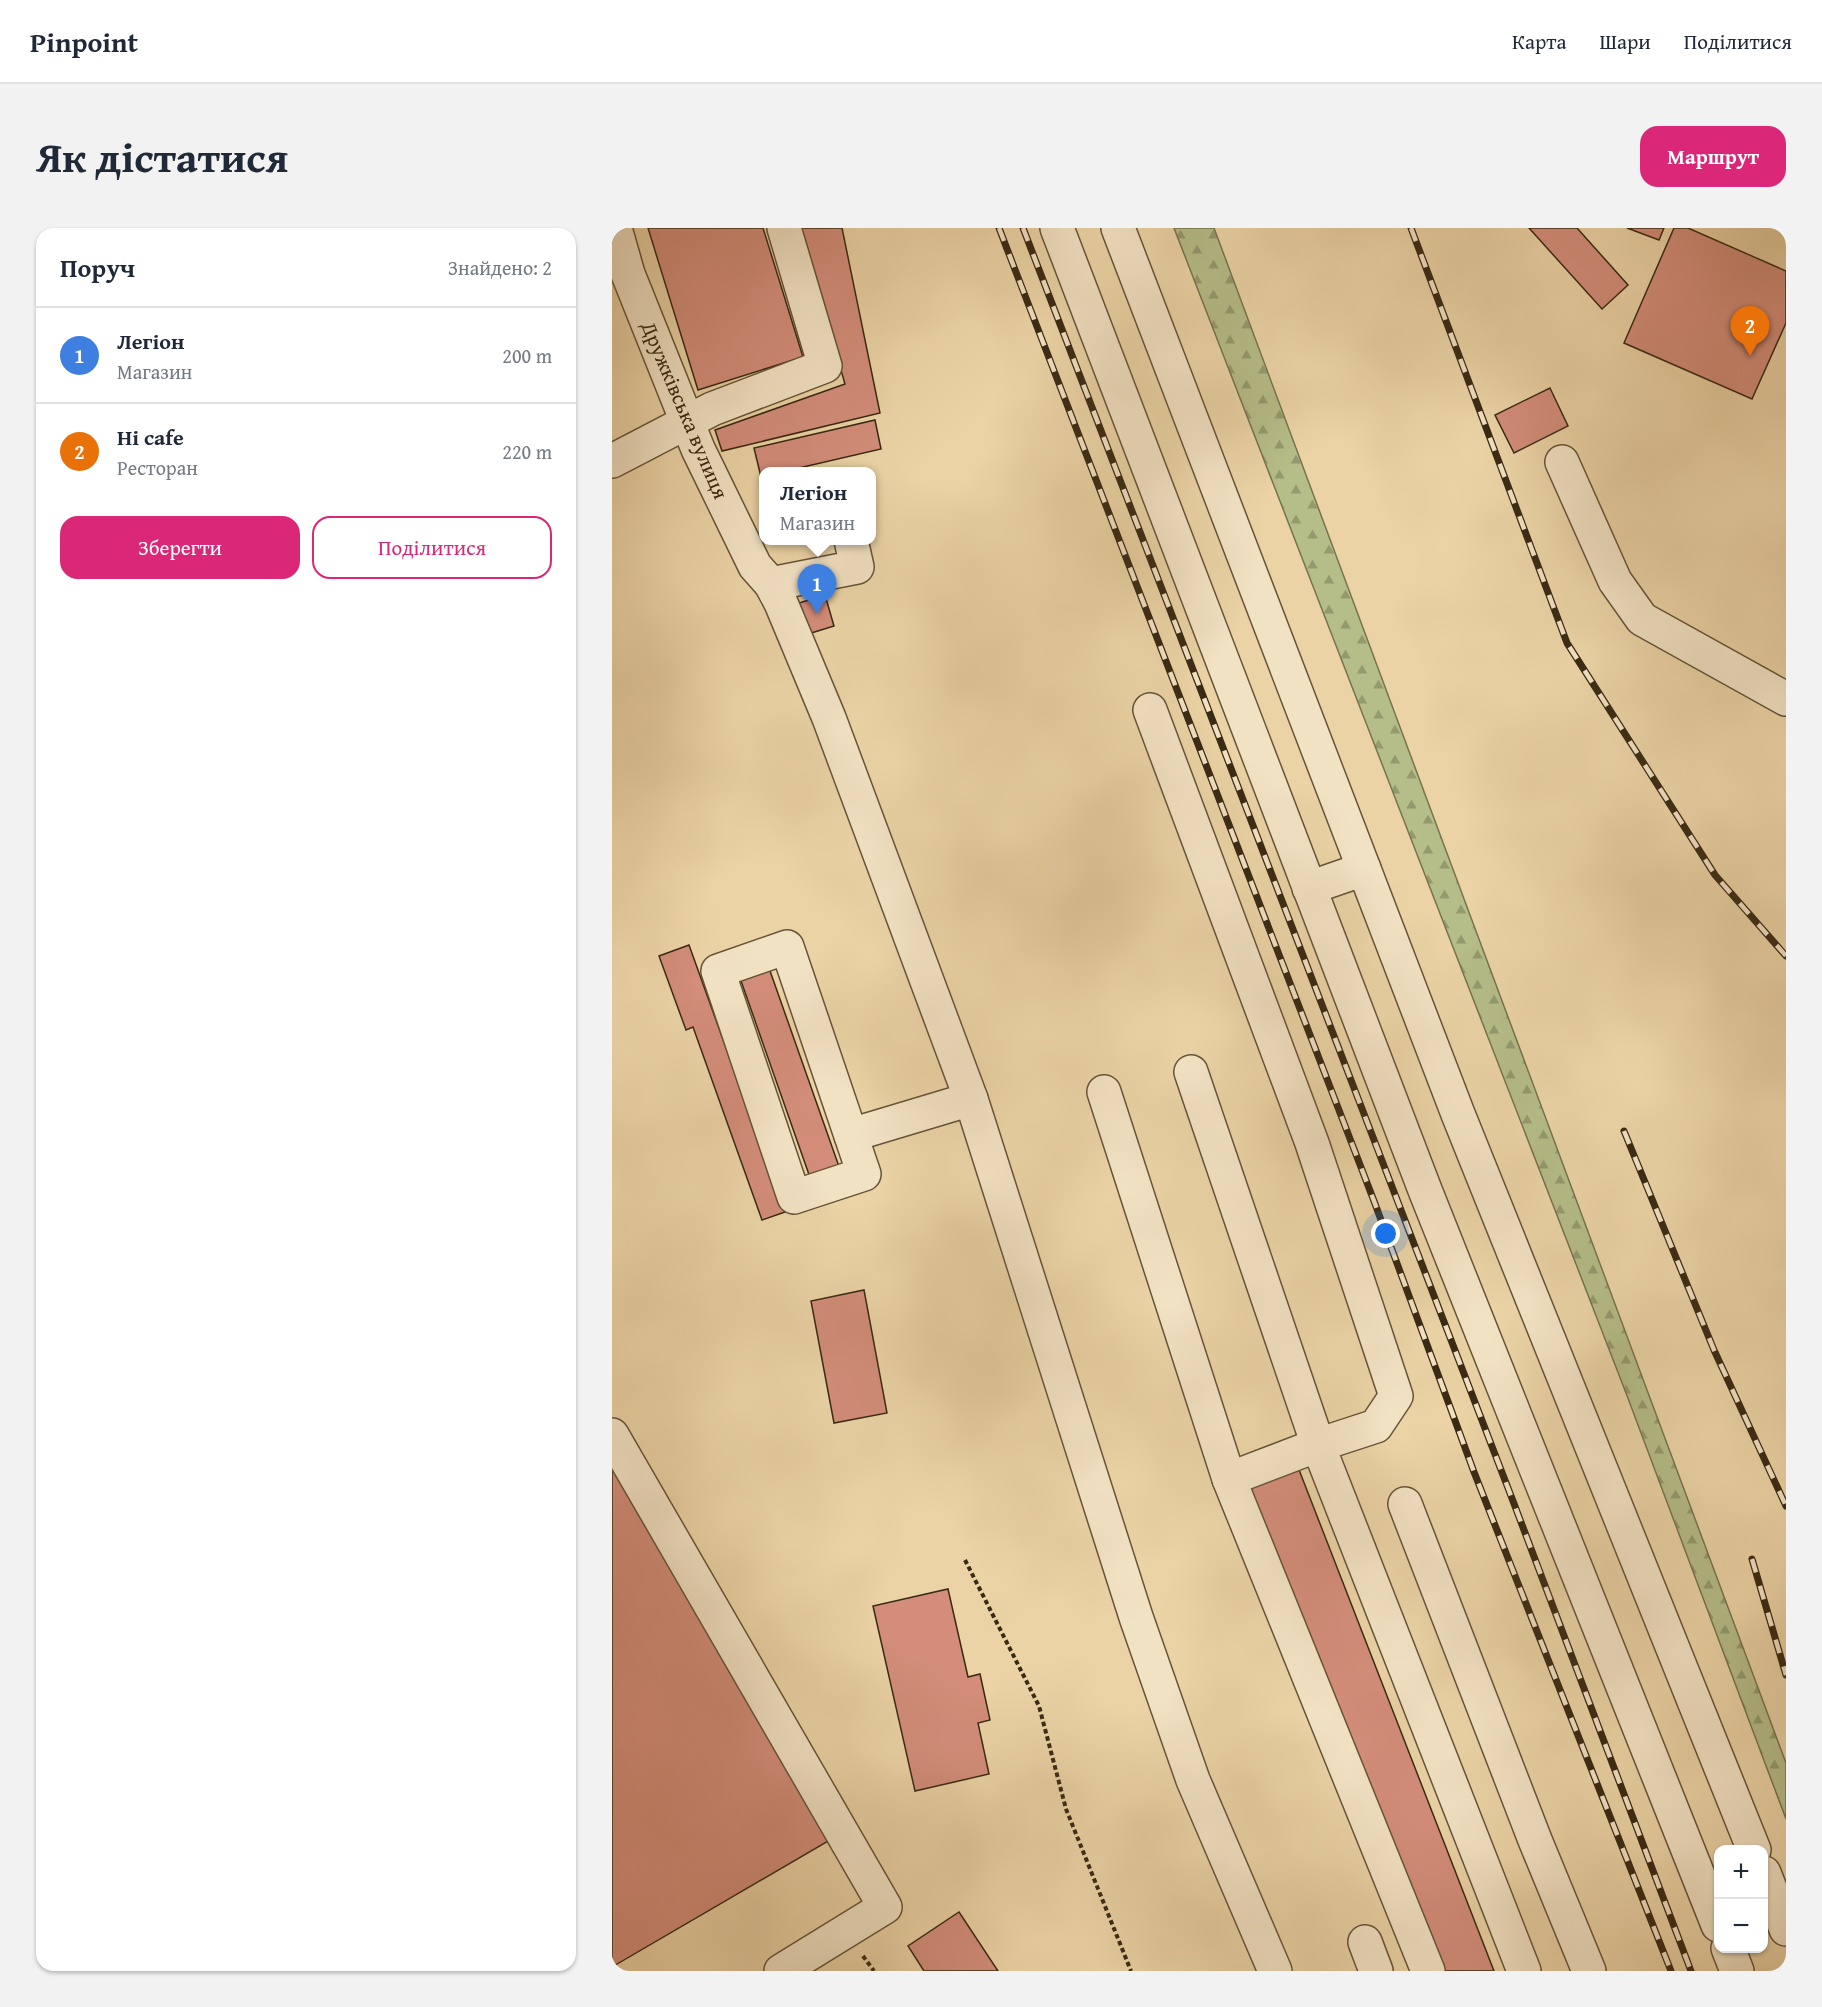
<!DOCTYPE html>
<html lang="uk">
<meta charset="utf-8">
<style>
body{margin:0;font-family:"Gentium Book Plus",serif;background:#f2f2f3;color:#1f2937}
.controls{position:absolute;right:18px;bottom:18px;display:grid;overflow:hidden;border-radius:12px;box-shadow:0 2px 4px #0004}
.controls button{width:54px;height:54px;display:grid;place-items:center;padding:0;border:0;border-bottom:2px solid #e0e1e3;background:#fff;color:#1f2937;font:30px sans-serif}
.you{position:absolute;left:774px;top:1006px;width:21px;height:21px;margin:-15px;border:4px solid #fff;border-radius:50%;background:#1a73e8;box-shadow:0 0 0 9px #1a73e833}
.badge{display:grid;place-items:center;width:39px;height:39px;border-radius:50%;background:#db2777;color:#fff;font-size:20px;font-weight:700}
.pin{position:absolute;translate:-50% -50px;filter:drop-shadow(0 2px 3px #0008)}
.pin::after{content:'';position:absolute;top:32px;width:21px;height:18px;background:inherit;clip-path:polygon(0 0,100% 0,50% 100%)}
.popup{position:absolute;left:147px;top:239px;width:117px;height:78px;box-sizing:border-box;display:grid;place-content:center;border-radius:12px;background:#fff;filter:drop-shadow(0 2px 4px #0005);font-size:20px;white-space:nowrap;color:#747a83}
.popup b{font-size:22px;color:#1f2937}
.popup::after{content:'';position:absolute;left:50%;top:100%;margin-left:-12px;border:12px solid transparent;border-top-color:#fff}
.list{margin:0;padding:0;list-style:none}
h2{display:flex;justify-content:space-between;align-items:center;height:78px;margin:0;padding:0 24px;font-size:26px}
h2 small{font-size:20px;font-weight:400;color:#747a83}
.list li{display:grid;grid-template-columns:39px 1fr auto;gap:18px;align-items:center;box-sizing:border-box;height:96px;padding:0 24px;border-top:2px solid #e0e1e3}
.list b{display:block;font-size:22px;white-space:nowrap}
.list p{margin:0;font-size:20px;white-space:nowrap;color:#747a83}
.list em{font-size:20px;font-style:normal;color:#747a83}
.actions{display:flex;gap:12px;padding:18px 24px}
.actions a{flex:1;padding:14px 0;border:2px solid #db2777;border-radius:18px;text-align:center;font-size:21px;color:#db2777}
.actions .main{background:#db2777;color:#fff}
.map{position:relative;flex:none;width:1174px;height:1743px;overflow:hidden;border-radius:18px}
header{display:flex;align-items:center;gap:36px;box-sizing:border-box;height:84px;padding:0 30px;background:#fff;border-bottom:2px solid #e0e1e3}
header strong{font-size:28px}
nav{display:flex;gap:33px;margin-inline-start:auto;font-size:21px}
.intro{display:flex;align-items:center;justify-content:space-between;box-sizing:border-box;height:144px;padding:0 36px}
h1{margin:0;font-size:42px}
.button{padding:15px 27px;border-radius:18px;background:#db2777;color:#fff;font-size:21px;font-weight:700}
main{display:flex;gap:36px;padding:0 36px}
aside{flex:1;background:#fff;border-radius:18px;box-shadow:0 2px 4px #0004}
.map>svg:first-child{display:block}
.forest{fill:url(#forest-firs);stroke:#77744e;stroke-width:1.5}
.building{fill:#d38d7a;stroke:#392a14;stroke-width:1.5}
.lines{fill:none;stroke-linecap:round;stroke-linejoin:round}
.minor-casing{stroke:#665438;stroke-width:36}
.path{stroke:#392a14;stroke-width:4;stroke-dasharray:4.5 3;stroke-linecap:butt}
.minor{stroke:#f2e2c4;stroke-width:33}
.rail-casing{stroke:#392a14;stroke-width:7}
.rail{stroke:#f2e2c4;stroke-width:4.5;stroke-dasharray:14;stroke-linecap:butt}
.labels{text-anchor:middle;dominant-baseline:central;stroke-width:5;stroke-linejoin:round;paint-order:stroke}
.street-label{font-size:21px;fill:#392a14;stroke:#f2e2c4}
</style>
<header>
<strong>Pinpoint</strong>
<nav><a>Карта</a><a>Шари</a><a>Поділитися</a></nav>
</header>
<div class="intro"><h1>Як дістатися</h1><a class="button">Маршрут</a></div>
<main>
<aside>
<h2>Поруч<small>Знайдено: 2</small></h2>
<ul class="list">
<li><span class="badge" style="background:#3f7fe0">1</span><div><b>Легіон</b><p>Магазин</p></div><em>200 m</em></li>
<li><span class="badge" style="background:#e8710a">2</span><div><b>Hi cafe</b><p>Ресторан</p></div><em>220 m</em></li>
</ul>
<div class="actions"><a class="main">Зберегти</a><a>Поділитися</a></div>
</aside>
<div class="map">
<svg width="1174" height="1743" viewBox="0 0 1174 1743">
<defs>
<pattern id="forest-firs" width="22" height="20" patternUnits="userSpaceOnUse" patternTransform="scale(1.5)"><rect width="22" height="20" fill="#b5bd88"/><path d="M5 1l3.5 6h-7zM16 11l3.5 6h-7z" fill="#949a6e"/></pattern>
</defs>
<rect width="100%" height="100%" fill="#ebd3a5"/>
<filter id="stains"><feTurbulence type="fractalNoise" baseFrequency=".00333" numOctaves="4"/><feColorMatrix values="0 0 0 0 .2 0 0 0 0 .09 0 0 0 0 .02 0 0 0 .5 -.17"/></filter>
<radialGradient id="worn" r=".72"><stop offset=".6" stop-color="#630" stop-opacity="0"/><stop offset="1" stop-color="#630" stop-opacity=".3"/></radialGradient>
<!-- forest -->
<path class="forest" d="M562 0H602L1174 1535V1591L1014 1165Z"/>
<!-- building -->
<g class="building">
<path d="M36 0H151L191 129 86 162Z"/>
<path d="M188 0H230L268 185 110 223 103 202 233 156Z"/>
<path d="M917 0H965L1016 57 990 81Z"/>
<path d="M1015 0H1052L1047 12Z"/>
<path d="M1062 0H1076L1174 43V95L1140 171 1012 115Z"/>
<path d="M938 160 956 198 902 225 883 187Z"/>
<path d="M263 192 269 221 174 243H151V249H149L142 220Z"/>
<path d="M213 367 222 398 196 406 187 375Z"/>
<path d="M77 717 173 984 150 992 81 799 74 802 47 728Z"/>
<path d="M157 740 230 947 201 958 128 750Z"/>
<path d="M252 1062 275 1185 222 1195 199 1073Z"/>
<path d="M684 1234 882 1743H825L634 1254Z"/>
<path d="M0 1238 218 1612 0 1739Z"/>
<path d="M336 1361 356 1449 368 1446 378 1492 366 1495 377 1546 303 1563 261 1378Z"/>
<path d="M347 1684 386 1743H312L296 1718Z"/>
</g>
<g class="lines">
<defs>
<g id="minor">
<path d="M3 0 16 46 86 221 143 338 159 356 169 375 217 490 359 871 524 1389 581 1552 663 1743"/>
<path d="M445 0 813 962 1106 1697"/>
<path d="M506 0 846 886 1142 1622"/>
<path d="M0 233 100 181 213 138 172 0"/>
<path d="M950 234 1003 353 1030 391 1174 471"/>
<path d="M159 356 245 339 239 312"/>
<path d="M538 482 700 915 784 1168 764 1198 706 1217 617 1251"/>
<path d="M697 660 752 641"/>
<path d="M175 719 252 946 182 969 106 743Z"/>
<path d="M579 844 706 1217 912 1743"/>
<path d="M492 864 617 1251 816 1743"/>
<path d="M239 907 359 871"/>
<path d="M0 1207 273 1679 169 1743"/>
<path d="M793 1276 923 1612 977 1743"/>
<path d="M1152 1645 1174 1701"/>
<path d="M753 1714 764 1743"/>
<path d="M1116 1720 1125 1743"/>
</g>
</defs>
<!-- minor casing -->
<use href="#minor" class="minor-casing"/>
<!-- path -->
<g class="path">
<path d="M353 1332 427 1478 454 1581 519 1743"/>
<path d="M251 1728 262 1743"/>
</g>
<!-- minor -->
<use href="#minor" class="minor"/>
<defs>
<g id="rail">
<path d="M387 0 762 973 862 1244 1059 1743"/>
<path d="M411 0 901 1273 1079 1743"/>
<path d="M799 0 955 415 1103 647 1174 728"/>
<path d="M1012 903 1102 1122 1174 1278"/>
<path d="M1140 1331 1174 1447"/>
</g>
</defs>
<!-- rail casing -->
<use href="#rail" class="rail-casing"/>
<!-- rail -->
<use href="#rail" class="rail"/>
</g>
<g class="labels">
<!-- street labels -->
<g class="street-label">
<text transform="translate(73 182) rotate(67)">Дружківська вулиця</text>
</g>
</g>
<rect width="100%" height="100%" filter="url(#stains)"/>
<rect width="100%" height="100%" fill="url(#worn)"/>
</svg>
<div class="controls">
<button>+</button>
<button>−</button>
</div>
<div class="you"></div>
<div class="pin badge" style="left:205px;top:386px;background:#3f7fe0">1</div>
<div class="popup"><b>Легіон</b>Магазин</div>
<div class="pin badge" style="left:1138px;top:128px;background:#e8710a">2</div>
</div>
</main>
